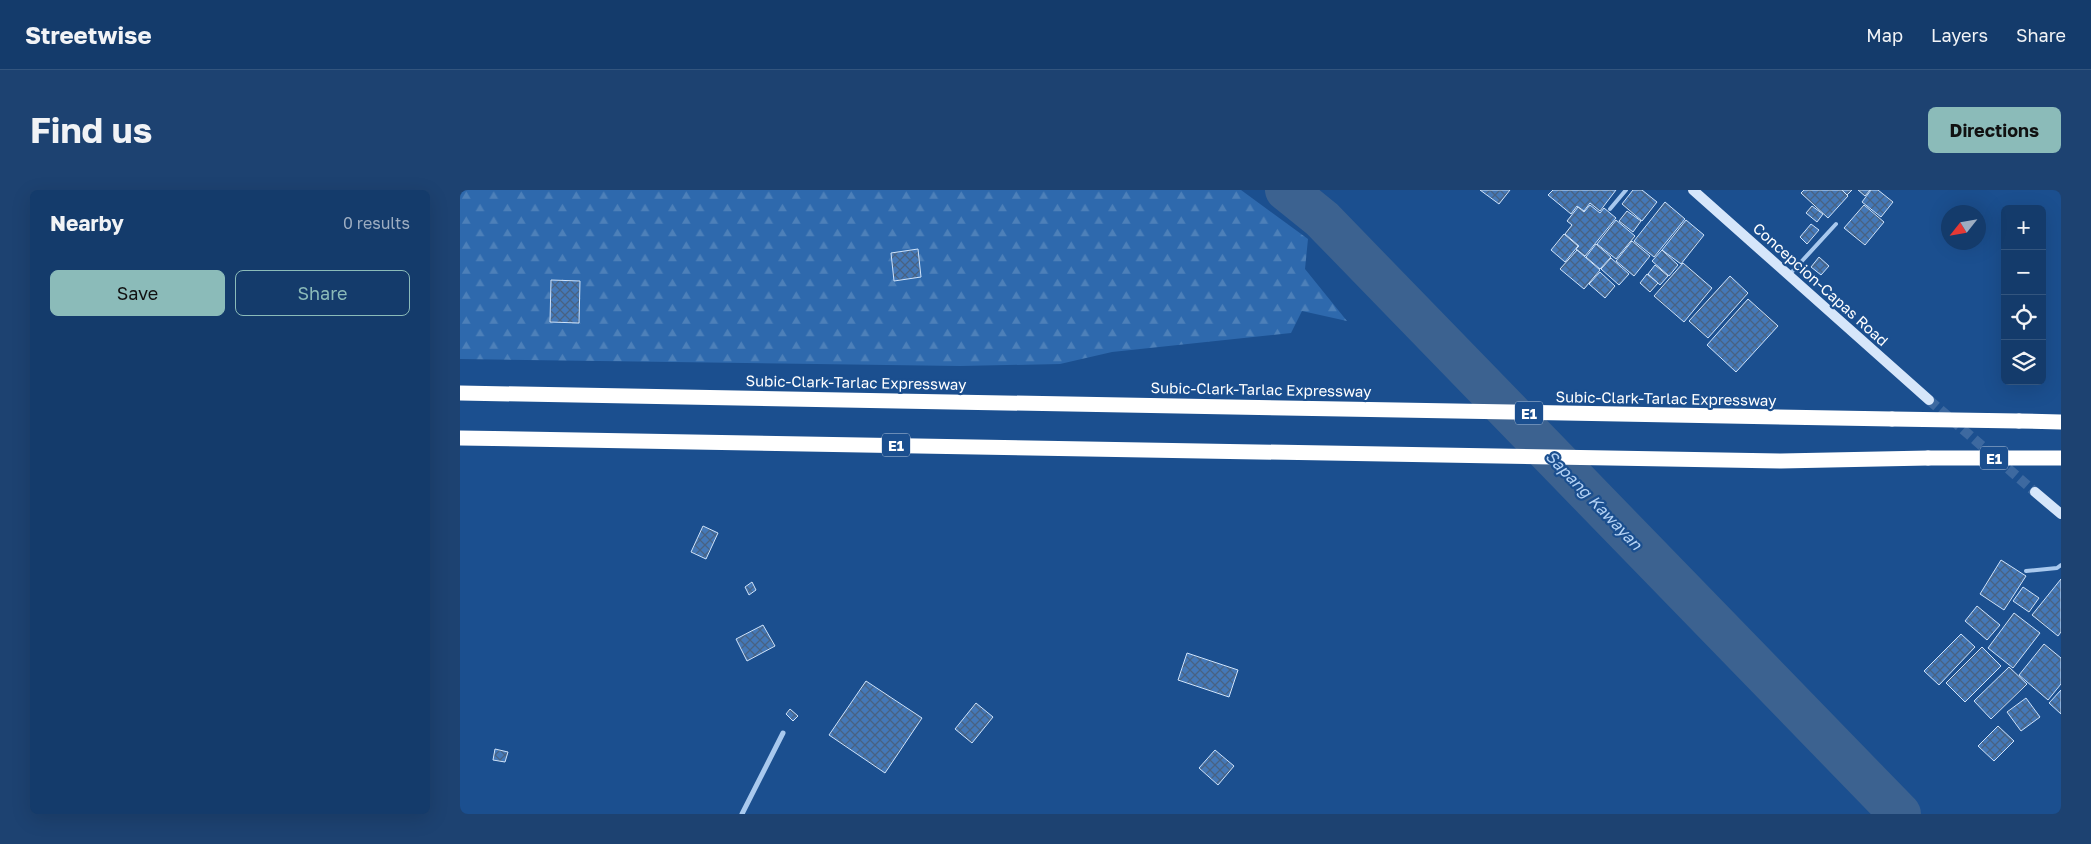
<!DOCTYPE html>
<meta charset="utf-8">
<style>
body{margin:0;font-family:"Golos Text",sans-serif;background:#1d4271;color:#f1f3f6}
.controls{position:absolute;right:15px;top:15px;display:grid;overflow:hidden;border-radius:8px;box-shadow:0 5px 20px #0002}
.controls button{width:45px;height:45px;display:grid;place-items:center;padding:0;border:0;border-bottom:1px solid #33557e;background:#143b6b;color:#f1f3f6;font:25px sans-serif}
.compass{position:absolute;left:1481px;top:15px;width:45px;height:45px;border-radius:50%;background:#143b6b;box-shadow:0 5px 20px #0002;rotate:239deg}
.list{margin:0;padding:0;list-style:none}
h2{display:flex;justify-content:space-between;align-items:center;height:65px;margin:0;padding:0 20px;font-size:21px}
h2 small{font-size:16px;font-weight:400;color:#9dadc1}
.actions{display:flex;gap:10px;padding:15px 20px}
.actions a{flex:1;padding:11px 0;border:1px solid #8bbbb9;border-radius:8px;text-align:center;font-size:18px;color:#8bbbb9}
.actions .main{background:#8bbbb9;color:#111}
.icon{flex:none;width:28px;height:28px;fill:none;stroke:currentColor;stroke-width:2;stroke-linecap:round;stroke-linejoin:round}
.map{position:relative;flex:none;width:1601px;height:624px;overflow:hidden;border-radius:8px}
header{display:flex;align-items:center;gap:30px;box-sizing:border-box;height:70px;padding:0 25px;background:#143b6b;border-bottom:1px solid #33557e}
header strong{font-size:24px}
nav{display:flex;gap:28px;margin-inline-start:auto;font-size:18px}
.intro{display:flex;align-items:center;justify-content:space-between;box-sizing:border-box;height:120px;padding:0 30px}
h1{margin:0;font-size:35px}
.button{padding:12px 22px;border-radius:8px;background:#8bbbb9;color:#111;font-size:18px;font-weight:700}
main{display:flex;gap:30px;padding:0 30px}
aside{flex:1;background:#143b6b;border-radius:8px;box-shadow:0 5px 20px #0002}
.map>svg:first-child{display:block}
.forest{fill:url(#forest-firs)}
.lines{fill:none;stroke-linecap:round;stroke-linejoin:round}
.river{stroke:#3c6290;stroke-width:42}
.building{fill:url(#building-cross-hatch);stroke:#cfe3fa}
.secondary-tunnel{stroke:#3d69a0;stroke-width:10;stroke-dasharray:10 5;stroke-linecap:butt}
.service{stroke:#a9c9ee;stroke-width:4}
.minor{stroke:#a9c9ee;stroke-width:5}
.secondary{stroke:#d6e6fa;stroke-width:10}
.motorway{stroke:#fff;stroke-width:15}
.motorway-bridge{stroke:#fff;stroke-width:15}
.labels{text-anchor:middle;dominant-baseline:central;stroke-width:4.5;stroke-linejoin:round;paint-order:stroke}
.shield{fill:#1b4f8f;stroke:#bbcadd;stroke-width:1}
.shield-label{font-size:14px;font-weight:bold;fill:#fff}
.street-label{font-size:15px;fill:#fff;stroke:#1b4f8f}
.water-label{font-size:16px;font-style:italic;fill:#b5d3f5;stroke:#1b4f8f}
</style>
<header>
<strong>Streetwise</strong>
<nav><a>Map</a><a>Layers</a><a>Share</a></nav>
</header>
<div class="intro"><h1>Find us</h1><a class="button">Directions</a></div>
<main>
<aside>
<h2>Nearby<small>0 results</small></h2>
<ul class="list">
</ul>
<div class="actions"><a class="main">Save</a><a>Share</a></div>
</aside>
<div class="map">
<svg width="1601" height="624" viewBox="0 0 1601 624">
<defs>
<pattern id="forest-firs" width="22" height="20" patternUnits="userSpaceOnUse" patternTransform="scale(1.25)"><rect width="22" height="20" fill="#2e69ad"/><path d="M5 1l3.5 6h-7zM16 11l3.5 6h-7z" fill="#4d80b9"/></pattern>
<pattern id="building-cross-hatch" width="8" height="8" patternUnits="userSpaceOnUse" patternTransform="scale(1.25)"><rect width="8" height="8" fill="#4478b7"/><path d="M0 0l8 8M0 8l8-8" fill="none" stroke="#486282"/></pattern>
</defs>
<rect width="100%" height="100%" fill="#1b4f8f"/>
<!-- forest -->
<path class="forest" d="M0 0H781L848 49 845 79 887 131 842 121 831 143 652 162 600 174 500 176 0 169Z"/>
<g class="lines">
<!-- river -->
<path class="river" d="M826 0 862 29 1440 624"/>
</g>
<!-- building -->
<g class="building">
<path d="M1020 0H1050L1039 14Z"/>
<path d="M1093 0H1156L1140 21 1130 13 1124 21 1117 16 1111 24 1088 5Z"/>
<path d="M1173 0H1182L1197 12 1182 31 1162 14Z"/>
<path d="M1344 0H1382L1388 6 1368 28 1341 3Z"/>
<path d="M1382 0H1392L1387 5Z"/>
<path d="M1398 0H1410L1405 6Z"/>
<path d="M1411 0H1418L1433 12 1421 27 1402 12Z"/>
<path d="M1205 12 1225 29 1194 67 1174 51Z"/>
<path d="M1130 15 1140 23 1144 18 1156 28 1125 66 1116 59 1119 56 1105 44 1112 35 1107 31 1118 17 1124 22Z"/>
<path d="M1404 15 1424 32 1405 55 1384 38Z"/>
<path d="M1352 16 1363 24 1357 32 1346 23Z"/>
<path d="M1167 21 1181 31 1173 42 1159 31Z"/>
<path d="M1156 30 1175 46 1156 69 1137 54Z"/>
<path d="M1226 30 1244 45 1221 74 1202 60Z"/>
<path d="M1351 34 1359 40 1347 54 1340 47Z"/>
<path d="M1104 44 1118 56 1105 72 1091 60Z"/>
<path d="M1172 51 1190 66 1174 86 1156 71Z"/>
<path d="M1136 54 1151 67 1140 79 1126 67Z"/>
<path d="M458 59 461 87 434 91 431 63Z"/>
<path d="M1117 60 1140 80 1124 99 1100 79Z"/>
<path d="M1202 60 1218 75 1209 86 1192 71Z"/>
<path d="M1359 67 1369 76 1361 85 1351 77Z"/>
<path d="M1151 68 1169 84 1159 95 1141 79Z"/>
<path d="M1223 73 1252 98 1224 132 1194 106Z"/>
<path d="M1195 75 1208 86 1200 95 1188 84Z"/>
<path d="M1140 82 1155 96 1145 108 1129 94Z"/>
<path d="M1187 84 1198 93 1190 102 1180 93Z"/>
<path d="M1270 86 1288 103 1248 148 1229 131Z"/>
<path d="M91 90 120 91 119 133 90 132Z"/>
<path d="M1288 109 1318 136 1276 182 1247 155Z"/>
<path d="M243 336 258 343 246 369 231 362Z"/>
<path d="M1541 370 1566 386 1544 420 1520 404Z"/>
<path d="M1601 389V442L1598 446 1572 425Z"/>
<path d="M292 392 296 400 289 405 285 397Z"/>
<path d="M1563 397 1579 408 1569 422 1553 411Z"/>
<path d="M1517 416 1540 435 1527 450 1505 431Z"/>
<path d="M1554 423 1580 443 1553 478 1528 458Z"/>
<path d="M303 435 315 456 287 471 276 449Z"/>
<path d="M1501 444 1515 457 1479 495 1464 481Z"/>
<path d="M1584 454 1601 468V494L1588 510 1559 485Z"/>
<path d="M1522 457 1541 476 1505 512 1486 493Z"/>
<path d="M727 463 778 480 769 507 718 490Z"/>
<path d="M1549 477 1567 494 1531 529 1514 511Z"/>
<path d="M406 491 462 528 425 583 369 545Z"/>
<path d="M1601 500V524L1589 513Z"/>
<path d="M1566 508 1580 527 1561 541 1547 522Z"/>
<path d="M516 513 533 527 512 553 495 539Z"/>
<path d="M330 519 338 526 333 531 326 524Z"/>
<path d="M1538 536 1554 551 1534 571 1518 556Z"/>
<path d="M35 559 48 562 45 572 33 570Z"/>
<path d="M755 560 774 576 758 595 739 578Z"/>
</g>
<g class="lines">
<!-- secondary-tunnel -->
<path class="secondary-tunnel" d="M1469 210 1575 302"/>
<!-- service -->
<g class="service">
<path d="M1150 19 1166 0"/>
<path d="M1330 84 1376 34"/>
<path d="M1566 381 1597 378 1601 375"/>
</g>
<!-- minor -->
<path class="minor" d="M282 624 323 543"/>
<!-- secondary -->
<g class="secondary">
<path d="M1233 0 1469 210"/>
<path d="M1575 302 1601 324"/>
</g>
<!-- motorway -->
<g class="motorway">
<path d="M0 203 1432 229"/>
<path d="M1559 231 1601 232"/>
<path d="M0 248 1321 271 1468 268"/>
</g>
<!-- motorway-bridge -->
<g class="motorway-bridge">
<path d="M1432 229 1559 231"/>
<path d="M1468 268H1601"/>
</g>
</g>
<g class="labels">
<!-- shield labels -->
<g class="shield">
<rect x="1055" y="211.5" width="28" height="23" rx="4"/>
<rect x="422" y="243.5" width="28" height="23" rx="4"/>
<rect x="1520" y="256.5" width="28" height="23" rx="4"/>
</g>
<g class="shield-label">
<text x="1069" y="223">E1</text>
<text x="436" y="255">E1</text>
<text x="1534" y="268">E1</text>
</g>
<!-- street labels -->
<g class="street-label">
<text transform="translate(1361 94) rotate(42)">Concepcion-Capas Road</text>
<text transform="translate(396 192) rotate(1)">Subic-Clark-Tarlac Expressway</text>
<text transform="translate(801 199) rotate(1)">Subic-Clark-Tarlac Expressway</text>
<text transform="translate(1206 208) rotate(1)">Subic-Clark-Tarlac Expressway</text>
</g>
<!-- water labels -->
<g class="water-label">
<text transform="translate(1134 310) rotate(46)">Sapang Kawayan</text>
</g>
</g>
</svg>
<div class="controls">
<button>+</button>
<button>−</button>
<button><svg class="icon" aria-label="locate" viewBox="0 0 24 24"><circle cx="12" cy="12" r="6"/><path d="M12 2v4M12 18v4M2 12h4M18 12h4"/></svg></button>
<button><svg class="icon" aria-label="layers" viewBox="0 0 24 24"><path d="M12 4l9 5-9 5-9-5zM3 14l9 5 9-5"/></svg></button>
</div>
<svg class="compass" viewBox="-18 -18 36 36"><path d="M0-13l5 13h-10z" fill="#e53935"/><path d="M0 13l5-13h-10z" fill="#9dadc1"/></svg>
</div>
</main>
